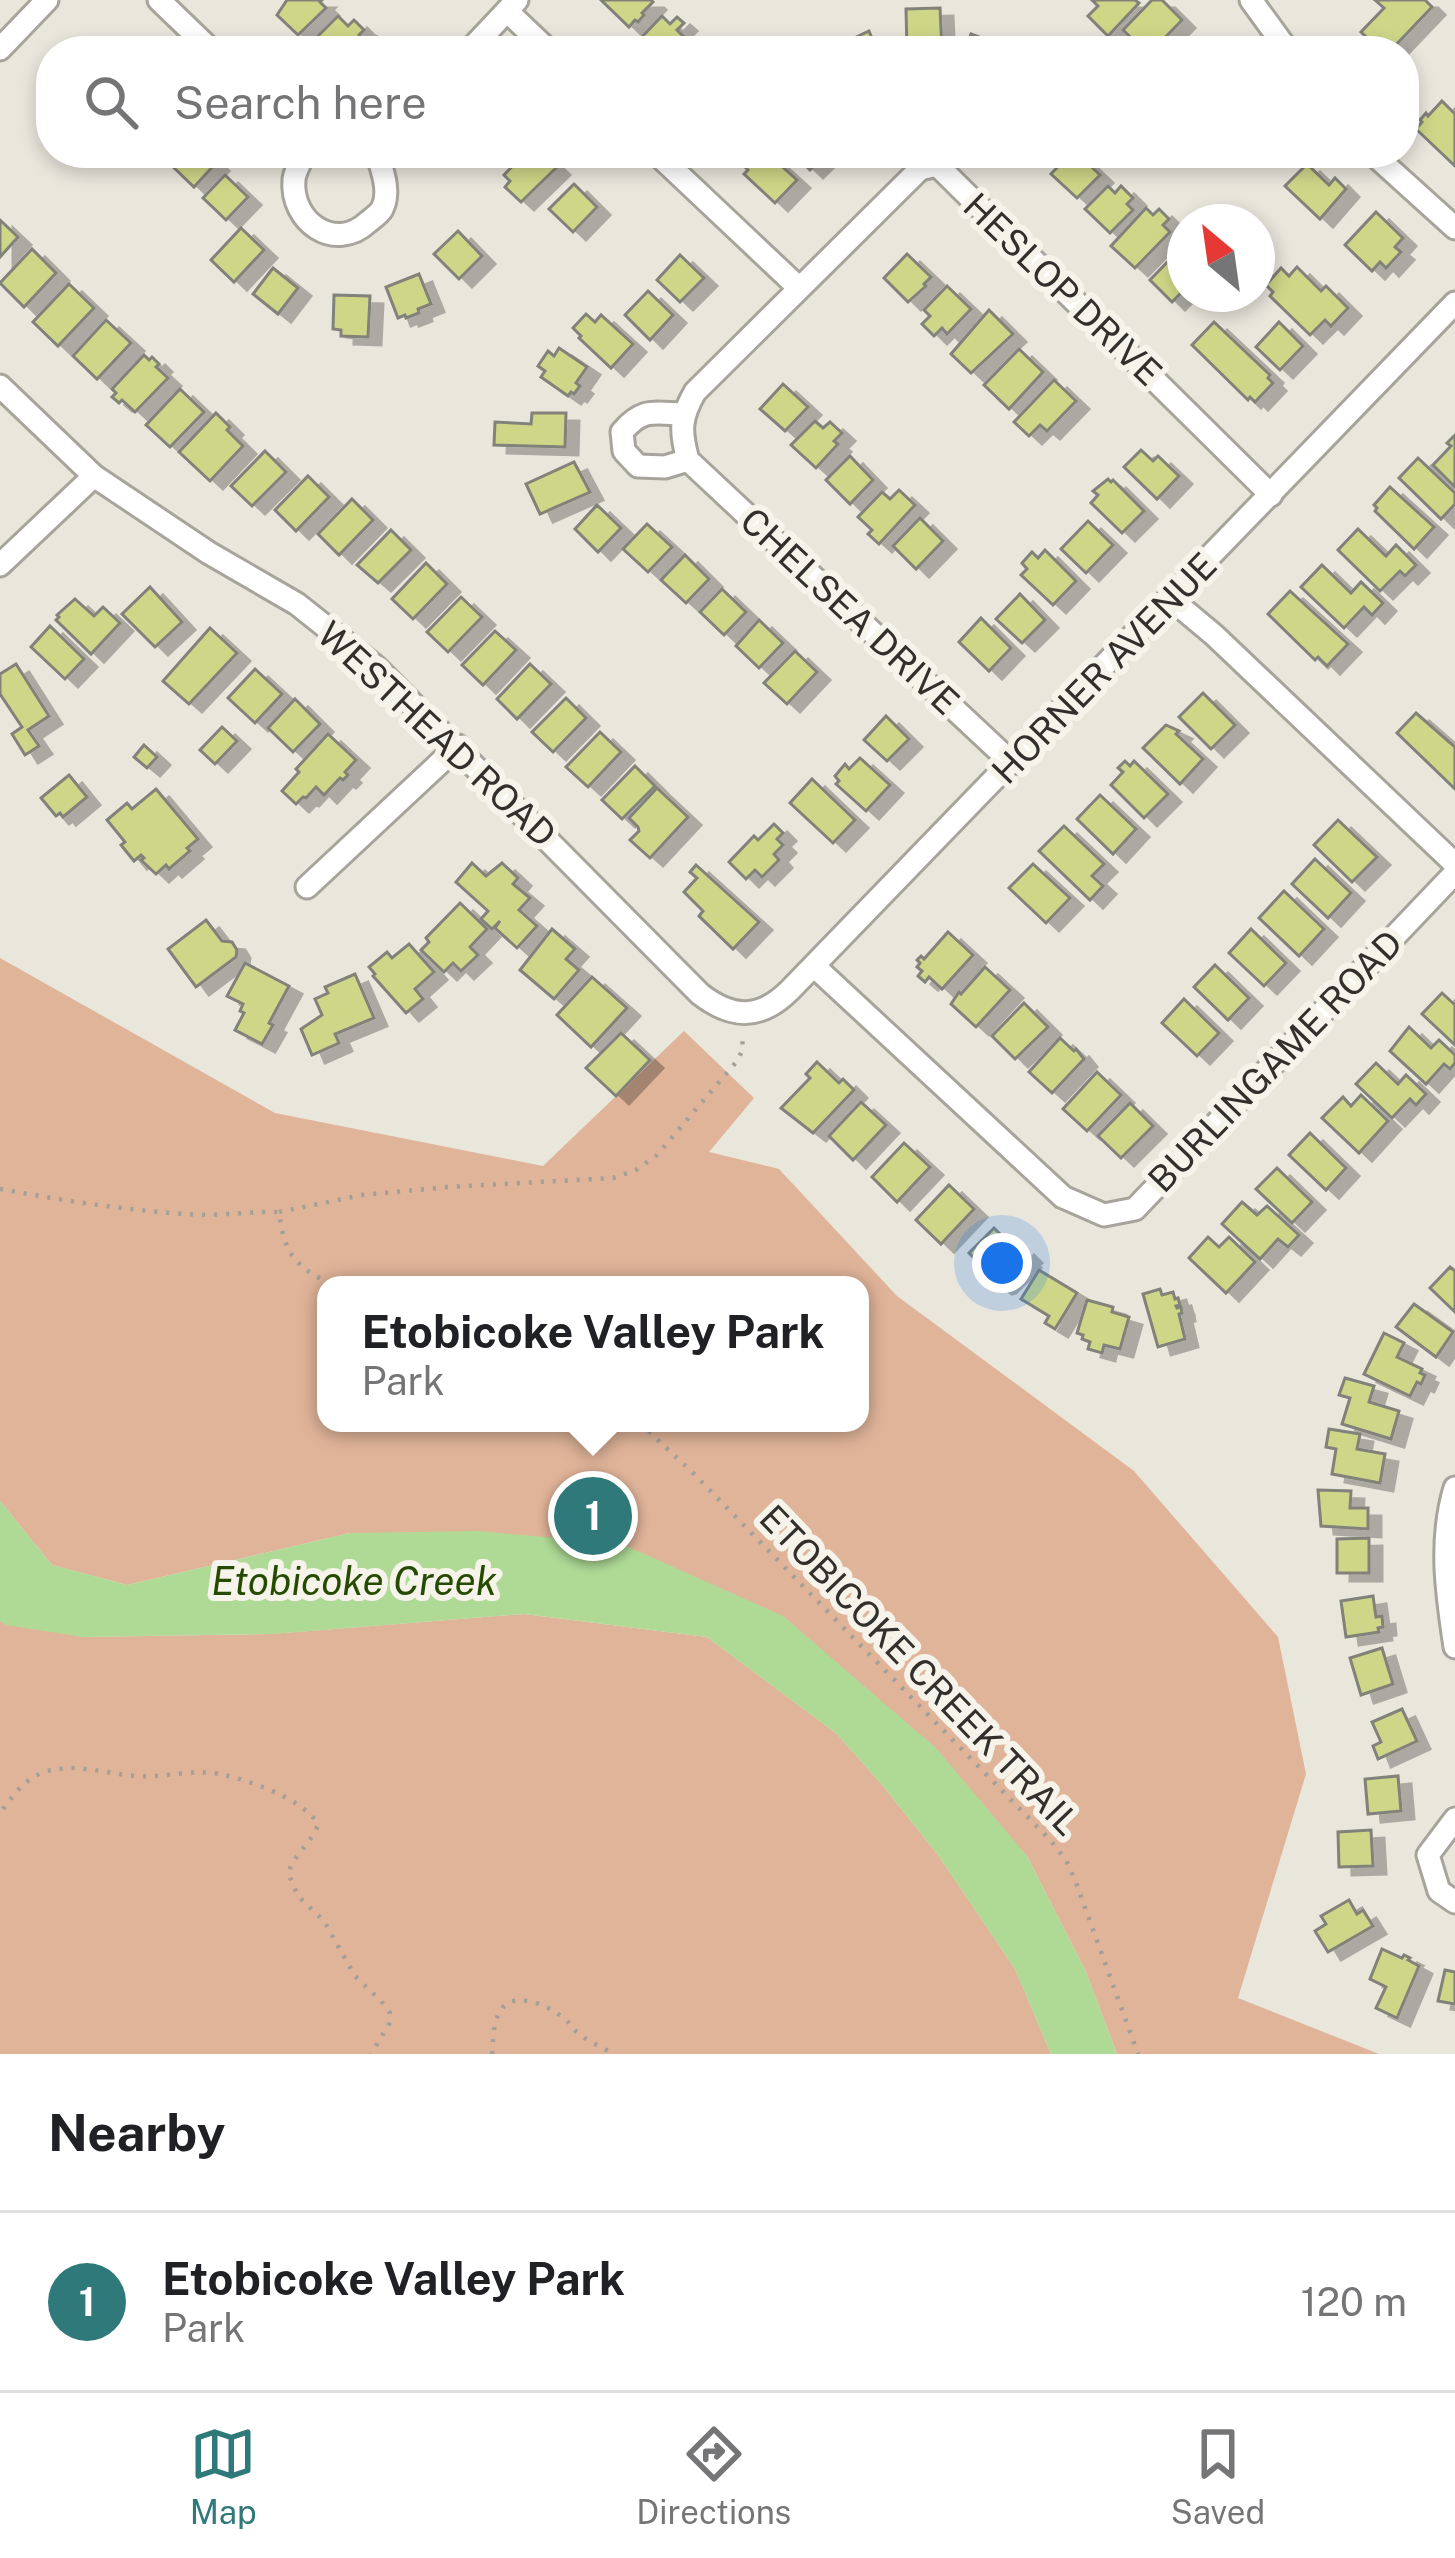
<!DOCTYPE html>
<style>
body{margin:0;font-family:"Public Sans",sans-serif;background:#f2f2f2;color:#202124}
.compass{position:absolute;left:1167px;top:204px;width:108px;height:108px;border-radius:50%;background:#fff;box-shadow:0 6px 18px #0003;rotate:331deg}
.you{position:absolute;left:1002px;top:1263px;width:42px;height:42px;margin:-30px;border:9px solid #fff;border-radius:50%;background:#1a73e8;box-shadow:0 0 0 18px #1a73e833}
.badge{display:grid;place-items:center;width:78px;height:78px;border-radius:50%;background:#30797a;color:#fff;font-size:39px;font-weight:700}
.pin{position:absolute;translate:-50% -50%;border:6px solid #fff;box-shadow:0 3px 12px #0006}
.popup{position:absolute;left:317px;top:1276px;width:552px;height:156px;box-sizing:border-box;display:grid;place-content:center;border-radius:24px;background:#fff;filter:drop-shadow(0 3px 9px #0005);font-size:39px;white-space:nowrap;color:#757577}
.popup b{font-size:45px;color:#202124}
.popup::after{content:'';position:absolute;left:50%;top:100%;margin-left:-24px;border:24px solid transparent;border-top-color:#fff}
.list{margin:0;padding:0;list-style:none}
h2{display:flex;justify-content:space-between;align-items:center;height:156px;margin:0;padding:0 48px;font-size:51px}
h2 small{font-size:39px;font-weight:400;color:#757577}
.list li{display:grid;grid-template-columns:78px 1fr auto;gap:36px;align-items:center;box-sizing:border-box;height:180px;padding:0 48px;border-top:3px solid #e0e0e0}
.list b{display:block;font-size:45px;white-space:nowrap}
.list p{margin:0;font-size:39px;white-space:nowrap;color:#757577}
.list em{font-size:39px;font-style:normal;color:#757577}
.icon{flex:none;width:66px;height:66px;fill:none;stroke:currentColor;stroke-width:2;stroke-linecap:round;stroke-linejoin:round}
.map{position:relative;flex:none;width:1455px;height:2054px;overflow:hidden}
.search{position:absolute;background:#fff;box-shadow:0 6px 18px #0003;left:36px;right:36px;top:36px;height:132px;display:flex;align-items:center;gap:30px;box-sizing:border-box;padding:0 42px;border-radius:48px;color:#757577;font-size:45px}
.sheet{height:336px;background:#fff}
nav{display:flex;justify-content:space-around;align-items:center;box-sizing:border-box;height:168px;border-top:3px solid #e0e0e0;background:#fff;font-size:33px;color:#757577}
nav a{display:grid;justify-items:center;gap:6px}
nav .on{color:#30797a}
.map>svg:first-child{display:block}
.green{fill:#e0b499;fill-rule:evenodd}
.water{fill:#afda96}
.building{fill:#ced788;stroke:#818279;stroke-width:3;filter:url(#shadow)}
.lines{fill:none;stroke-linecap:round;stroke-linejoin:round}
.minor-casing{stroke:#a7a59b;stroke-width:27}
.path{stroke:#a19f97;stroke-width:4.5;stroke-dasharray:3 9;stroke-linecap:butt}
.minor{stroke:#fff;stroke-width:21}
.labels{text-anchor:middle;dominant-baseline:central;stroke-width:12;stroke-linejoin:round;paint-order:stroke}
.street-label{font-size:36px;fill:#31302c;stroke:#f6f3ea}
.water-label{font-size:39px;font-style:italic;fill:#254b01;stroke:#f6f3ea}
</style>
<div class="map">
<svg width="1455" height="2054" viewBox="0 0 1455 2054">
<defs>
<filter id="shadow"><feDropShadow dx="13" dy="8" stdDeviation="0" flood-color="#0004"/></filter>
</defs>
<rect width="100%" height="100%" fill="#e9e6dc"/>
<!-- green -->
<g class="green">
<path d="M0 958 275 1113 543 1166 684 1031 754 1098 709 1152 779 1169 897 1296 1134 1471 1278 1637 1306 1774 1238 1998 1379 2054H1117L1086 1972 1027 1856 783 1616 350 1533 127 1585 52 1565 0 1501ZM326 1285H860V1423H326Z"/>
<path d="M524 1614 707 1637 837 1734 883 1786 938 1855 1015 1969 1051 2054H0V1621L83 1637 271 1634Z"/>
</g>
<!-- water -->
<path class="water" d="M0 1501 52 1565 127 1585 350 1533 478 1531 622 1544 783 1616 936 1748 1027 1856 1086 1972 1117 2054H1051L1015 1969 938 1855 883 1786 837 1734 707 1637 524 1614 272 1634 83 1637 6 1625 0 1621Z"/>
<!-- building -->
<g class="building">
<path d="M287 0H322L320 2 326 8 298 35 277 15Z"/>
<path d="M601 0H651L653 2 642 13 644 15 638 22 635 20 629 27Z"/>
<path d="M1092 0H1135L1139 3 1108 36 1088 16 1098 6Z"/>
<path d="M1152 0H1162L1182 20 1152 51H1145L1123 30Z"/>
<path d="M1375 0H1425L1432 7 1390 51H1381L1361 32 1384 8Z"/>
<path d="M940 8 942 51H907L906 9Z"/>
<path d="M338 16 348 26 354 20 364 30 359 35 362 39 351 51H317L312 46 316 42 314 40Z"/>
<path d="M662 16 670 24 677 17 684 23 677 30 688 41 678 51H649L638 41Z"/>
<path d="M869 31 873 41 880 38 886 51H850L846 42Z"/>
<path d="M971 34 1000 45 998 51H964Z"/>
<path d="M377 37 392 51H363Z"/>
<path d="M79 41 83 44 86 41 96 51H73L71 49Z"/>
<path d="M1442 101 1455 114V166L1416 129 1422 122 1420 120 1426 113 1428 116Z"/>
<path d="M180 153H205L216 163 194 187 170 164Z"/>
<path d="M525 153H542L557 167 521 202 505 187 510 181 504 175Z"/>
<path d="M748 153H755L760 158 767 153 797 180 775 203 744 174 748 170 740 162Z"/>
<path d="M793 153H827L810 170Z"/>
<path d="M1071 153H1077L1100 175 1077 198 1051 174Z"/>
<path d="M1307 164 1329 185 1335 178 1346 189 1320 219 1285 186Z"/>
<path d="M225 175 248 197 226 220 203 198Z"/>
<path d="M574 184 597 207 573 232 549 209Z"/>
<path d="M1108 186 1115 193 1121 186 1133 198 1127 204 1133 210 1110 233 1085 209Z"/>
<path d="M1146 208 1153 215 1159 209 1169 219 1163 225 1170 232 1135 268 1111 246Z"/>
<path d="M1376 212 1403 238 1395 247 1401 252 1386 268 1380 262 1372 271 1345 245Z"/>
<path d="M0 220 18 237 0 257Z"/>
<path d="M241 228 264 250 234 282 211 260Z"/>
<path d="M458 231 482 256 459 279 434 254Z"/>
<path d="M32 249 56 273 24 307 0 283Z"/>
<path d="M1180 249 1185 254V289L1172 302 1150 280Z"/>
<path d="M907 254 931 277 924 284 926 286 908 302 884 278Z"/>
<path d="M680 255 704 278 680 302 657 280Z"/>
<path d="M1297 267 1321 291 1326 286 1348 308 1331 326 1325 320 1310 335 1270 296 1273 292 1266 285 1281 268 1289 276Z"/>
<path d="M273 268 298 288 278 314 253 294Z"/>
<path d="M419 274 431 304 418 309 419 313 406 318 405 315 398 318 386 287Z"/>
<path d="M69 284 94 308 58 346 33 322Z"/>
<path d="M947 286 971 309 947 334 942 328 934 336 922 324 930 316 924 310Z"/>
<path d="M648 291 673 315 650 340 625 315Z"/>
<path d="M334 295 370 296 368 337 341 336V330L333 329Z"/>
<path d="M989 310 1013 334 971 373 951 354Z"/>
<path d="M586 314 595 322 601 315 633 344 611 368 579 338 581 336 573 328Z"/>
<path d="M106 320 131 343 97 379 73 356Z"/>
<path d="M1214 322 1270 375 1268 378 1273 383 1255 402 1250 397 1248 400 1192 345Z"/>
<path d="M1279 322 1303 346 1280 370 1256 347Z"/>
<path d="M559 348 587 367 576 383 580 386 574 394 571 392 568 396 541 377 545 371 538 366 548 351 554 356Z"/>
<path d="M1019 349 1043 372 1009 409 984 385Z"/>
<path d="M144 355 149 360 152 357 159 364 156 367 168 378 135 412 122 400 119 403 112 397 116 393 112 389Z"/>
<path d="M1054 380 1076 401 1047 431 1040 425 1029 436 1014 422Z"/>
<path d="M783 384 808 407 785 431 760 409Z"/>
<path d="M180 389 204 412 170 447 146 425Z"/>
<path d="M216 413 230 427 227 430 243 446 210 481 179 452Z"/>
<path d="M532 413H566L565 447 494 445 495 422 531 424Z"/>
<path d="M815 421 823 428 830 422 842 433 834 441 838 444 816 468 791 445Z"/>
<path d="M1455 435V487L1433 465 1451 446 1447 443Z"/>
<path d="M1141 450 1153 461 1158 456 1179 476 1157 499 1124 467Z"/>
<path d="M265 451 286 472 252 506 231 486Z"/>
<path d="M850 456 873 480 850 504 826 480Z"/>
<path d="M1418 458 1455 493V504L1441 519 1399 478Z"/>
<path d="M574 462 590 492 540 514 526 484Z"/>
<path d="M308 476 329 497 296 531 275 510Z"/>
<path d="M1108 479 1111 482 1113 480 1144 511 1122 533 1091 503 1098 495 1093 491Z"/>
<path d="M1390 487 1434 527 1414 549 1375 511 1377 508 1374 505Z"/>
<path d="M899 490 915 505 879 544 868 534 872 530 858 517 882 492 890 499Z"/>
<path d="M352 499 373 520 339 555 318 534Z"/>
<path d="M597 505 621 528 598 552 575 529Z"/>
<path d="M920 518 943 541 916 569 893 546Z"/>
<path d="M1088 521 1113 545 1086 573 1061 549Z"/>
<path d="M647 524 672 547 648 572 623 549Z"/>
<path d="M1358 529 1386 556 1396 545 1416 565 1405 576 1400 571 1380 591 1338 550Z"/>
<path d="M391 530 411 550 378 583 357 565Z"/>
<path d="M1045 550 1076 581 1053 605 1021 575 1027 569 1022 563 1032 552 1038 558Z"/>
<path d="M685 555 709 579 686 603 661 580Z"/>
<path d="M426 563 447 584 413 619 392 599Z"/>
<path d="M1322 565 1351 593 1361 582 1383 603 1372 615 1364 607 1344 628 1301 587Z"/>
<path d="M150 587 182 622 155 647 122 614Z"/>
<path d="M722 589 746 612 724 635 700 612Z"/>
<path d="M1290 591 1348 644 1327 666 1318 657 1315 660 1268 614Z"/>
<path d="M1020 594 1045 620 1022 643 996 619Z"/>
<path d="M461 597 482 617 448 652 427 632Z"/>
<path d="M75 599 94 616 103 607 120 623 91 654 56 620 59 617 57 615Z"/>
<path d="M981 618 1011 648 989 671 959 642Z"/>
<path d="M759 620 783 643 759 668 736 646Z"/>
<path d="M50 626 84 659 65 679 31 647Z"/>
<path d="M210 628 237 653 189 704 163 681Z"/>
<path d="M495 631 516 650 483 685 462 665Z"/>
<path d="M795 651 817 672 787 704 764 683Z"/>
<path d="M16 664 49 716 28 730 39 746 25 755 12 734 22 727 0 694V674Z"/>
<path d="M530 664 551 684 517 719 497 699Z"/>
<path d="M255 669 282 694 255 723 228 698Z"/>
<path d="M1203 693 1235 725 1211 749 1179 717Z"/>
<path d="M566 698 586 718 553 752 532 732Z"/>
<path d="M295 699 320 724 293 752 268 728Z"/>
<path d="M1416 713 1455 747V789L1397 733Z"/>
<path d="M886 716 909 739 887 761 864 740Z"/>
<path d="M1166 725 1179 731 1176 734 1203 759 1180 784 1143 748Z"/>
<path d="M222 727 237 741 215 764 200 750Z"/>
<path d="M600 732 621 752 588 787 566 767Z"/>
<path d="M328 734 356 760 345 772 348 775 343 780 340 778 324 795 316 787 306 798 303 797 296 804 282 791 299 772 296 769Z"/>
<path d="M144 745 157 757 147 768 134 757Z"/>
<path d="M860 758 890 785 866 811 836 784 839 781 835 776 845 764 849 769Z"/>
<path d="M1125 761 1130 766 1134 761 1168 794 1144 818 1111 785 1123 772 1118 768Z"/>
<path d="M635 766 655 786 622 819 602 800Z"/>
<path d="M69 775 87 797 63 817 60 813 56 816 41 798Z"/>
<path d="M812 779 855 820 833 843 790 803Z"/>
<path d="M657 788 688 817 650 858 630 840 639 831 638 827 629 818Z"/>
<path d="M156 789 198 839 187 848 190 851 169 869 166 865 156 874 141 860 144 858 141 855 134 861 121 845 125 842 107 820 127 803 132 809Z"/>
<path d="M1100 795 1136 829 1113 854 1077 819Z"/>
<path d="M1338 820 1377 857 1352 882 1314 845Z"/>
<path d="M774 824 783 833 777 839 783 845 774 854 779 860 762 877 755 870 746 879 729 862 754 836 758 840Z"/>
<path d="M1064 826 1104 864 1092 876 1103 886 1090 900 1039 851Z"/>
<path d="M1315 859 1351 893 1328 918 1292 884Z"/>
<path d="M472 863 486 876 502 863 518 878 513 884 530 898 519 910 537 926 517 948 495 928 500 921 492 929 481 919 488 911 456 882Z"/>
<path d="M1033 864 1070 898 1046 923 1009 888Z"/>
<path d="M696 865 759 922 733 949 699 916 703 911 684 892 697 878 690 872Z"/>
<path d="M1284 891 1324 929 1299 956 1259 918Z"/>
<path d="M460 903 487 929 470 947 478 955 461 971 453 963 444 972 421 950 429 942 426 938Z"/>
<path d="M206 920 222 941 232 942 237 950 236 957 196 987 168 949Z"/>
<path d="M552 929 575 949 566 959 579 970 554 999 520 970Z"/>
<path d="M1251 929 1286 963 1264 986 1229 953Z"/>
<path d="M948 932 973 955 942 989 929 977 925 982 918 976 922 971 917 967 920 963 917 960 921 956 924 959Z"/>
<path d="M409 944 434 972 415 989 423 999 406 1013 373 976 375 974 369 967 387 952 392 958Z"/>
<path d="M245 963 289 986 269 1023 273 1025 262 1044 235 1030 244 1013 240 1011 243 1004 227 996Z"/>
<path d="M1215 965 1249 998 1228 1020 1194 987Z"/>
<path d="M985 967 1010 990 976 1027 951 1004 959 992 961 994Z"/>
<path d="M355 974 374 1018 335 1034 339 1043 312 1055 301 1029 322 1015 315 999 328 993 325 987Z"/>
<path d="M592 977 627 1008 591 1047 557 1015Z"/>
<path d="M1442 993 1455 1005V1045L1422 1014Z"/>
<path d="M1184 999 1219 1033 1197 1056 1162 1023Z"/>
<path d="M1024 1003 1048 1027 1015 1059 992 1036Z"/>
<path d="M1409 1027 1431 1048 1439 1040 1455 1055V1063L1450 1069 1444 1064 1426 1084 1390 1051Z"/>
<path d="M621 1033 650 1060 616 1096 586 1068Z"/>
<path d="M1060 1038 1074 1051 1076 1049 1084 1059 1052 1093 1029 1072Z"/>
<path d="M817 1062 839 1083 843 1079 854 1090 813 1133 781 1108 810 1078 806 1074Z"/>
<path d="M1376 1063 1398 1084 1406 1075 1426 1094 1416 1105 1410 1099 1392 1118 1356 1084Z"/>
<path d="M1097 1072 1121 1095 1087 1131 1063 1109Z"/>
<path d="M1361 1095 1388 1121 1359 1153 1322 1118 1343 1097 1351 1106Z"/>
<path d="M861 1102 886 1125 853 1160 829 1136Z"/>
<path d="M1130 1103 1153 1126 1121 1158 1098 1136Z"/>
<path d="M1310 1133 1346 1168 1326 1190 1289 1155Z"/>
<path d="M904 1143 930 1167 897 1202 872 1177Z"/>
<path d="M1277 1168 1312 1202 1292 1223 1256 1189Z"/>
<path d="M949 1185 974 1209 941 1244 916 1220Z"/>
<path d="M1242 1202 1257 1215 1267 1206 1299 1235 1288 1247 1278 1239 1260 1259 1222 1224Z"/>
<path d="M994 1228 1017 1251 1021 1247 1029 1255 1026 1258 1028 1260 1003 1285 999 1286 995 1283 997 1281 969 1253Z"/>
<path d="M1208 1237 1219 1247 1229 1237 1255 1262 1226 1293 1189 1258Z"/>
<path d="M1450 1267 1455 1271V1312L1430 1288Z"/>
<path d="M1039 1270 1077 1293 1055 1329 1045 1323 1049 1316 1021 1299Z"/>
<path d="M1160 1289 1162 1295 1173 1292 1175 1299 1178 1298 1180 1305 1176 1306 1177 1308 1181 1307 1182 1313 1179 1314 1185 1339 1158 1347 1143 1294Z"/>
<path d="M1087 1300 1113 1307 1112 1312 1129 1317 1120 1349 1104 1345 1102 1353 1088 1349 1090 1342 1082 1339 1083 1335 1077 1333Z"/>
<path d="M1414 1304 1453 1332 1436 1357 1396 1327Z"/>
<path d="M1384 1333 1404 1343 1397 1357 1422 1369 1420 1373 1425 1375 1421 1384 1417 1382 1410 1396 1364 1374Z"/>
<path d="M1345 1378 1374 1386 1369 1402 1399 1411 1391 1439 1342 1424 1350 1398 1339 1395Z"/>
<path d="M1329 1429 1360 1434 1357 1449 1385 1454 1380 1483 1332 1474 1336 1449 1326 1447Z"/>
<path d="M1318 1490 1351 1491 1350 1508H1368V1529L1321 1526Z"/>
<path d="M1369 1538V1573H1337V1539Z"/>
<path d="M1373 1596 1376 1617 1382 1616 1383 1627 1378 1628 1379 1632 1346 1637 1341 1601Z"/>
<path d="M1382 1648 1393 1684 1361 1695 1350 1658Z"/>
<path d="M1402 1709 1417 1741 1378 1759 1373 1746 1381 1742 1372 1722Z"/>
<path d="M1398 1776 1401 1811 1368 1814 1365 1779Z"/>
<path d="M1371 1830 1373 1866 1339 1867 1338 1832Z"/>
<path d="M1349 1900 1357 1914 1363 1910 1373 1926 1328 1952 1315 1931 1326 1924 1321 1916Z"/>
<path d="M1382 1949 1402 1958 1404 1955 1410 1958 1408 1960 1419 1966 1397 2018 1376 2008 1386 1987 1370 1979Z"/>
<path d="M1445 1970 1455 1972V2004L1438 2001Z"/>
</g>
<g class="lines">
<defs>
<g id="minor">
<path d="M159 0 212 51"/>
<path d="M1251 0 1288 51"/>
<path d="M507 11 549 51"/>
<path d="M0 49 47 0"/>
<path d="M469 51 517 0"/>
<path d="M305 153C301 161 295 171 294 179 290 222 335 253 368 222 373 218 379 214 382 209 391 192 382 170 377 153"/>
<path d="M656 153 799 288"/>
<path d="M1372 153 1455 228"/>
<path d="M0 386 94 476 209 553 297 604 376 667 700 994C732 1019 760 1020 790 990L1455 303"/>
<path d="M682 414C653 413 642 408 622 432L624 451 638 466 665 467 688 460"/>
<path d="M0 565 94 476"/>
<path d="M1171 599 1214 635 1455 864"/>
<path d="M1012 763 688 460C680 431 680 418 695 392L920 169 937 165 1271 495"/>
<path d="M307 887 458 746"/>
<path d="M814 966 1063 1197 1104 1215 1135 1209 1455 873"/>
<path d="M1455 1488C1439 1541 1447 1594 1455 1647"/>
<path d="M1455 1819 1428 1855 1439 1891 1455 1902"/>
</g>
</defs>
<!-- minor casing -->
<use href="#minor" class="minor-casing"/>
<!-- path -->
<g class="path">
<path d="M0 1189C61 1200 123 1210 186 1214 215 1217 249 1211 279 1212 284 1254 296 1269 335 1285"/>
<path d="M279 1212 362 1195 448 1187 613 1178 636 1170 657 1155 738 1060 743 1048 742 1038"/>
<path d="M640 1423 693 1473 1051 1841 1066 1860 1075 1880 1138 2054"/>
<path d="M3 1809C15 1793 25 1779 44 1772 76 1762 105 1774 137 1776 162 1778 187 1770 212 1773 240 1776 306 1799 318 1825 311 1843 295 1854 288 1873L298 1896 324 1921 355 1976 381 2001 390 2013 389 2024 371 2054"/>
<path d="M492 2054C493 2042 493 2026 498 2015 510 1987 549 2005 566 2020 573 2026 571 2028 579 2034 589 2042 602 2047 613 2054"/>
</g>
<!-- minor -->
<use href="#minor" class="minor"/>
</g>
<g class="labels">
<!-- street labels -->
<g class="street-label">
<text transform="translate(1063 289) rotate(44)">HESLOP DRIVE</text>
<text transform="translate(850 611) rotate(43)">CHELSEA DRIVE</text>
<text transform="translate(1104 668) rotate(-46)">HORNER AVENUE</text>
<text transform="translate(437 734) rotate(43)">WESTHEAD ROAD</text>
<text transform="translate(1275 1061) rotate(-46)">BURLINGAME ROAD</text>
<text transform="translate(920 1670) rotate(46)">ETOBICOKE CREEK TRAIL</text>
</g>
<!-- water labels -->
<g class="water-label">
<text x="354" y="1581">Etobicoke Creek</text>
</g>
</g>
</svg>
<svg class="compass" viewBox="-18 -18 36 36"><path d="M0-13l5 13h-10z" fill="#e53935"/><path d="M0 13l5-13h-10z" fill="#757577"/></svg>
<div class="you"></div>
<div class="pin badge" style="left:593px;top:1516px">1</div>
<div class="popup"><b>Etobicoke Valley Park</b>Park</div>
<div class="search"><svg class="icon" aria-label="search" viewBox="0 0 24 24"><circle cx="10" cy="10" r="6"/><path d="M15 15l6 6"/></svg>Search here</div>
</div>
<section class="sheet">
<h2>Nearby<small></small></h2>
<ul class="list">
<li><span class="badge">1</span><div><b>Etobicoke Valley Park</b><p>Park</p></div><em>120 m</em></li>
</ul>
</section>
<nav>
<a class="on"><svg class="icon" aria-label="map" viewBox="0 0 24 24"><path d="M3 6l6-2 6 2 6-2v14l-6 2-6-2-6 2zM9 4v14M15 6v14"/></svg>Map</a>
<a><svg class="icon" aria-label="directions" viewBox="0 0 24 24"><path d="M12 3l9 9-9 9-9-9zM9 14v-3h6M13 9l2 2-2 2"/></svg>Directions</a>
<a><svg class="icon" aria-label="saved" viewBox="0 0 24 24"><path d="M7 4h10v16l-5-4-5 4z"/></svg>Saved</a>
</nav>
